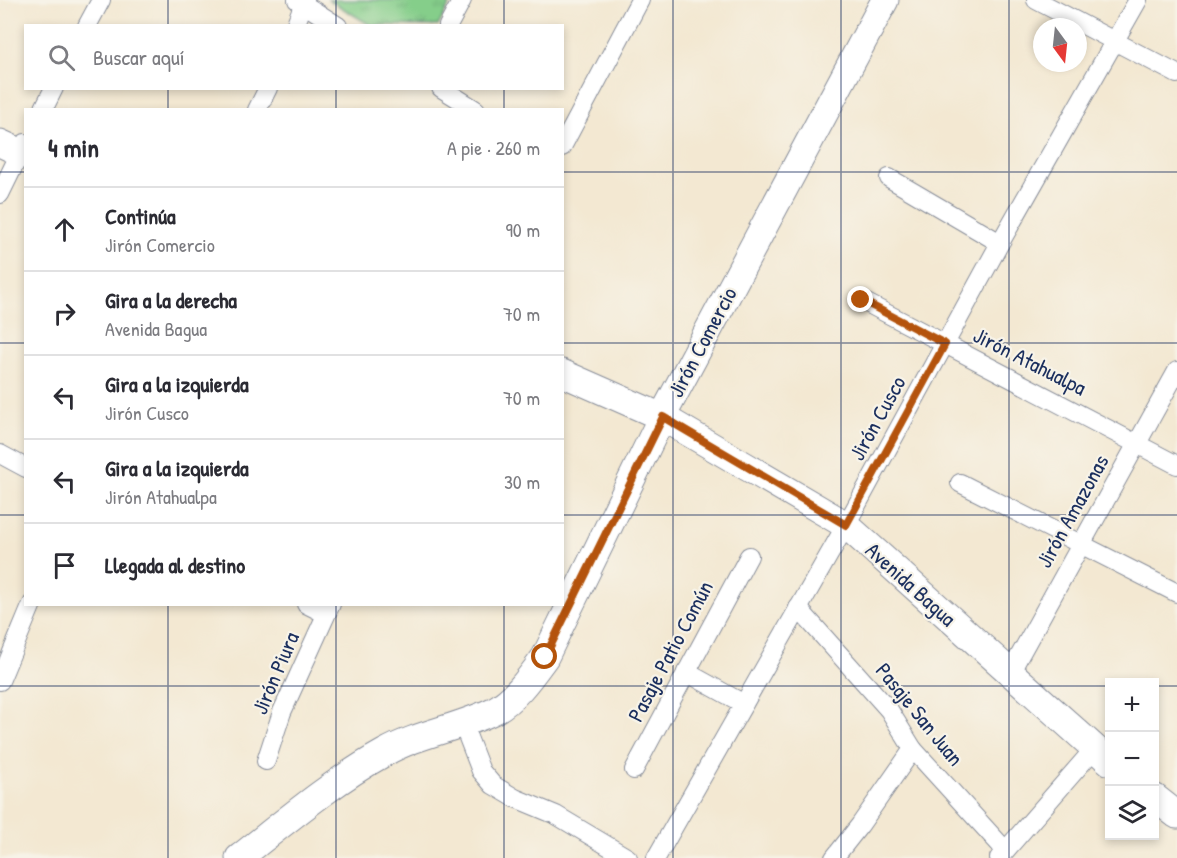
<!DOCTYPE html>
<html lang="es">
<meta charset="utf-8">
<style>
body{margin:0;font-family:"Patrick Hand",sans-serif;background:#f7f7f7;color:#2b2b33}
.controls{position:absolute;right:18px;bottom:18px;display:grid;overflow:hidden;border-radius:0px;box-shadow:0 3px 9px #0003}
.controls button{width:54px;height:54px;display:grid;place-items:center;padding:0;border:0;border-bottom:2px solid #e1e1e2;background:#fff;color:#2b2b33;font:30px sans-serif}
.compass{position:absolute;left:1033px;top:18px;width:54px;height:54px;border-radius:50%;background:#fff;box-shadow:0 3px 9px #0003;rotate:165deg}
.stop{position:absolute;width:18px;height:18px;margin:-14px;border:4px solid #b45309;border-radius:50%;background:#fff}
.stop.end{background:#b45309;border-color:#fff;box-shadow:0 2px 6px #0008}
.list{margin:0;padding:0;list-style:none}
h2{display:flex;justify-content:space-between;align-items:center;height:78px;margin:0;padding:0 24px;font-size:26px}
h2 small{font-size:20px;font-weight:400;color:#7c7c81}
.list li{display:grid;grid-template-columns:39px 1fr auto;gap:18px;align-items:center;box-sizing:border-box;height:84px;padding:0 24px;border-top:2px solid #e1e1e2}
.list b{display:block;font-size:22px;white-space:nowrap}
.list p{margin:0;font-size:20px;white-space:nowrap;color:#7c7c81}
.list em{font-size:20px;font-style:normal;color:#7c7c81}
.icon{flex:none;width:33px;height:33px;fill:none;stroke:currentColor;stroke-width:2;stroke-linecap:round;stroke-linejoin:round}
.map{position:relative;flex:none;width:1177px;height:858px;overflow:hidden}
.search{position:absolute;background:#fff;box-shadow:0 3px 9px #0003;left:24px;top:24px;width:540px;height:66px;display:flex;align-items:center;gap:15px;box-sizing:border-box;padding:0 21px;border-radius:0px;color:#7c7c81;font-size:22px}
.panel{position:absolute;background:#fff;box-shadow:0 3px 9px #0003;left:24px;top:108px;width:540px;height:498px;border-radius:0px}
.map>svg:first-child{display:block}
.park{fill:url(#park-tufts);stroke:#507e74;stroke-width:1.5}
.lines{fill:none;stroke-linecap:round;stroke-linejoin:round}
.street-casing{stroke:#878c98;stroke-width:20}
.secondary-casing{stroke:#878c98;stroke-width:29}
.street{stroke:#fff;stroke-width:18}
.secondary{stroke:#fff;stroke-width:27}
.route{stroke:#b45309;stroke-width:8}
.grid{fill:none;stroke:#1b2f5e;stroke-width:1.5;stroke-opacity:0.55}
.labels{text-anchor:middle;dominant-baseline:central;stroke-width:4.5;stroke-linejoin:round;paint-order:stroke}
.street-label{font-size:22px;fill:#1b2f5e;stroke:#f7f3e8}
</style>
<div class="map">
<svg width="1177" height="858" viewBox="0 0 1177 858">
<defs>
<pattern id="park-tufts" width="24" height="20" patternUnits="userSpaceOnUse" patternTransform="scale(1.5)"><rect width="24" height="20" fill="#85ce8a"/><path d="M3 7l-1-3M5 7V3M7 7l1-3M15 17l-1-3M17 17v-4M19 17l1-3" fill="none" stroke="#72b17a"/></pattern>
</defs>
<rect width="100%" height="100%" fill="#f7f3e8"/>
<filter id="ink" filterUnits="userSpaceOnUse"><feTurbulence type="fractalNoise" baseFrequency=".0167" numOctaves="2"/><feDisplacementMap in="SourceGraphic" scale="12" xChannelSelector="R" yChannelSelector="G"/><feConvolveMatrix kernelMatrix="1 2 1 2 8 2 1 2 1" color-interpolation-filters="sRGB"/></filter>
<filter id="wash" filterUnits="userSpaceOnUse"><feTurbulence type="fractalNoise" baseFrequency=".008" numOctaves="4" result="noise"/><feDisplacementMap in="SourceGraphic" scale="24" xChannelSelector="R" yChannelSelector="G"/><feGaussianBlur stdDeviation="1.35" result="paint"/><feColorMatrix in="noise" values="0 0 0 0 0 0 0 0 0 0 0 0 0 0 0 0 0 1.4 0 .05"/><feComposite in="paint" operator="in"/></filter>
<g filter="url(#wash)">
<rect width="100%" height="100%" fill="#f3e8d2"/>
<!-- park -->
<path class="park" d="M329 0H452L438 26 370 25Z"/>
</g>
<g filter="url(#ink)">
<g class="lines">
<defs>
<g id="street">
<path d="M297 0 338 26"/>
<path d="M1036 0 1177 74"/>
<path d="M87 26 101 0"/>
<path d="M295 26 305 0"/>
<path d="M448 26 462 0"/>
<path d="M441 88 476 110"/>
<path d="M43 110 54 88"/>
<path d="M257 110 268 88"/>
<path d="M562 147 640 0"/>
<path d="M889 178 1000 243"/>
<path d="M0 194 25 143"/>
<path d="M861 300 1177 465"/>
<path d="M0 454 26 468"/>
<path d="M960 483 1177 593"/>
<path d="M306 604 326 614"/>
<path d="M798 608 889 710 913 749 1005 850"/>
<path d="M686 672 744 704"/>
<path d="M1010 673 1177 371"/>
<path d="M0 681 32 604"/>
<path d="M462 722 481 771 493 785 515 798 556 815 628 858"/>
<path d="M266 761 282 712 331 604"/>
<path d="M634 770 749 556"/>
<path d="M656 858 846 525 1000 243 1138 0"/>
<path d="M834 858 860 825 913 749"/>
<path d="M999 858 1094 749"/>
</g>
<g id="secondary">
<path d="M0 143 26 155"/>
<path d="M562 373 662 417 846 525 1110 762"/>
<path d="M1154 797 1177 815"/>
<path d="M239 858C286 821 332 782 384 753 419 733 460 728 495 710 516 698 531 676 545 657L662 417 885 0"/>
</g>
</defs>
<!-- street casing -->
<use href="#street" class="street-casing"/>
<!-- secondary casing -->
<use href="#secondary" class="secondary-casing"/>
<!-- street -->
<use href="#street" class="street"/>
<!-- secondary -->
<use href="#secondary" class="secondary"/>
</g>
</g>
<g class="lines" filter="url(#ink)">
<!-- route -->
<path class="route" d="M545 657 663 417 846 525 945 344 861 300"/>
</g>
<!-- grid -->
<path class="grid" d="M168 0V26M336 0V26M504 0V26M673 0V858M841 0V858M1009 0V858M168 88V110M336 88V110M504 88V110M0 172H26M562 172H1177M0 343H26M562 343H1177M0 515H26M562 515H1177M168 604V858M336 604V858M504 604V858M0 686H1110M1154 686H1177"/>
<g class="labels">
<!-- street labels -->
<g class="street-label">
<text transform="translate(702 342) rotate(-62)">Jirón Comercio</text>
<text transform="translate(1030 361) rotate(27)">Jirón Atahualpa</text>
<text transform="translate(877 418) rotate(-61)">Jirón Cusco</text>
<text transform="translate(1072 511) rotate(-61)">Jirón Amazonas</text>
<text transform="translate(911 584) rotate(42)">Avenida Bagua</text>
<text transform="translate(670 651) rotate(-62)">Pasaje Patio Común</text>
<text transform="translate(275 673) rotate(-67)">Jirón Piura</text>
<text transform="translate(920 714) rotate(51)">Pasaje San Juan</text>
</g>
</g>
</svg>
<div class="controls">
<button>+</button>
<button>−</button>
<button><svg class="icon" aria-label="layers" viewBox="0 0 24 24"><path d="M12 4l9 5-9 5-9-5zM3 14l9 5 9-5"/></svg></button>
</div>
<svg class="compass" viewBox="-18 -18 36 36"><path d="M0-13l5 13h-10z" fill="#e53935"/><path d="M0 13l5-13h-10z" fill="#7c7c81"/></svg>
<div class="stop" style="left:545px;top:657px"></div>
<div class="stop end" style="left:861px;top:300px"></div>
<div class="search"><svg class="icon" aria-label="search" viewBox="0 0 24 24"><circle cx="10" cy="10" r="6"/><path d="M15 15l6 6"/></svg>Buscar aquí</div>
<section class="panel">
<h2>4 min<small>A pie · 260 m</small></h2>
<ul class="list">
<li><svg class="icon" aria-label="ahead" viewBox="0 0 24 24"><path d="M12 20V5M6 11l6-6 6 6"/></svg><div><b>Continúa</b><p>Jirón Comercio</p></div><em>90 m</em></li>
<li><svg class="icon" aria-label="right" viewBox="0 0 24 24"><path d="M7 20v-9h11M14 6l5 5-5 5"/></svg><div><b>Gira a la derecha</b><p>Avenida Bagua</p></div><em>70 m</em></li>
<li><svg class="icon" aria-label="left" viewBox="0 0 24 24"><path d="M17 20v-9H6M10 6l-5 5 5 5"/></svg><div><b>Gira a la izquierda</b><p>Jirón Cusco</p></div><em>70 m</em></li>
<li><svg class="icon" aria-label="left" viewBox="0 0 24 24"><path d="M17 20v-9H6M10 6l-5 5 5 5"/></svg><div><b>Gira a la izquierda</b><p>Jirón Atahualpa</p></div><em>30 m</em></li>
<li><svg class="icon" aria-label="arrive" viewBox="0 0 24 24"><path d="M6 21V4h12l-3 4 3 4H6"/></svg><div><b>Llegada al destino</b></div></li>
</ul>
</section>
</div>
